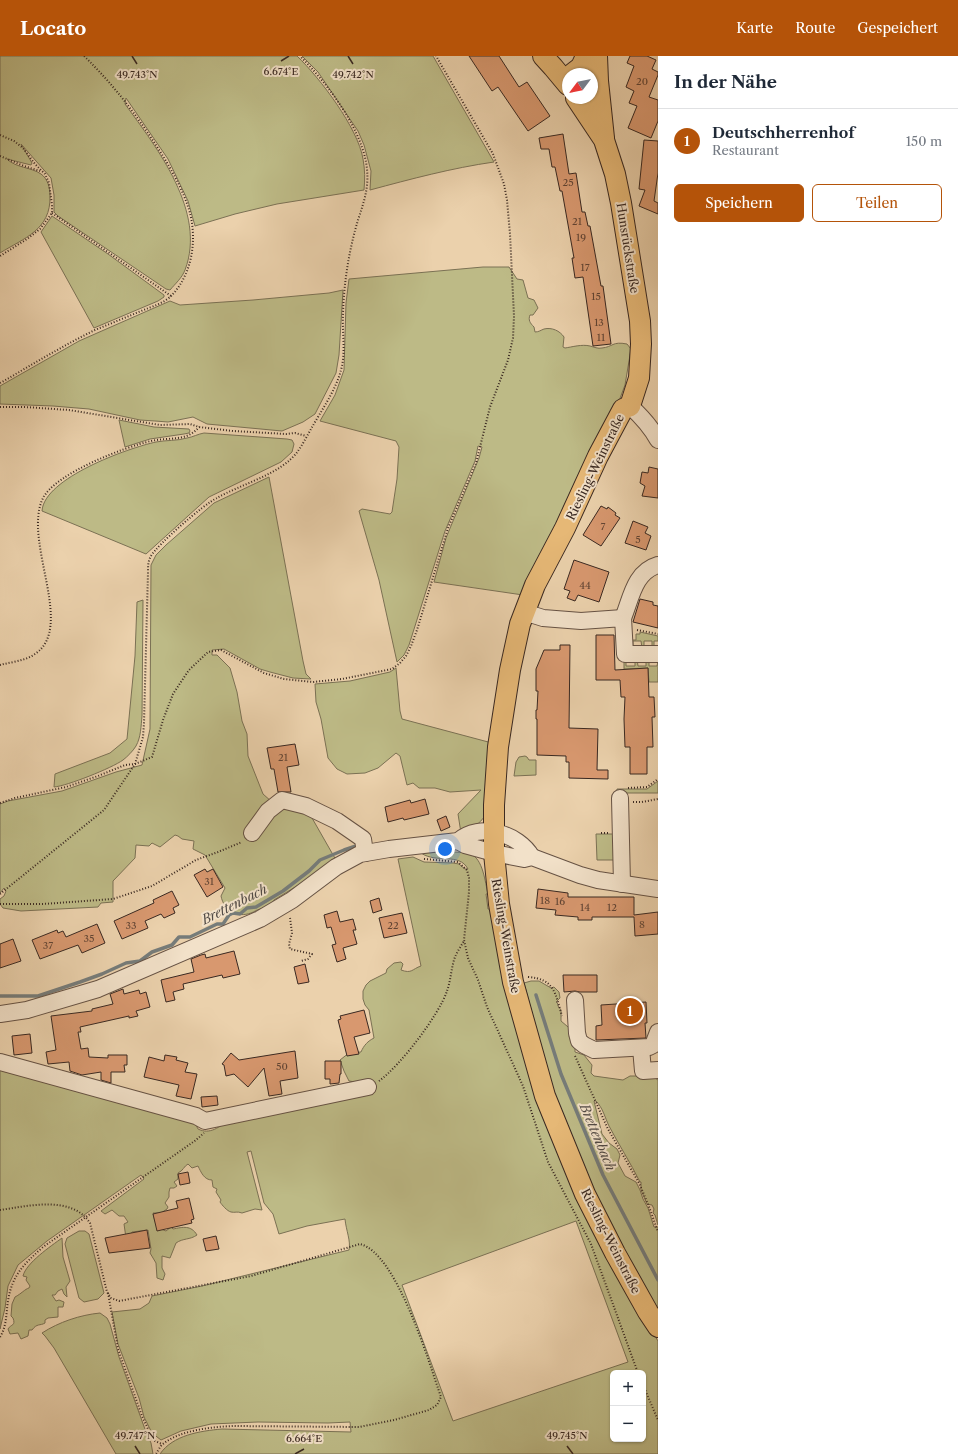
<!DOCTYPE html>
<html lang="de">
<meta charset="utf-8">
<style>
body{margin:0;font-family:"Libre Caslon Text",serif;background:#f2f2f3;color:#1f2937}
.controls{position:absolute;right:12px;bottom:12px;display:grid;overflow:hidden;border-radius:6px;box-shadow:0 1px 3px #0004}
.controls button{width:36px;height:36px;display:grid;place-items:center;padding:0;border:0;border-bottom:1px solid #e0e1e3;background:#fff;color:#1f2937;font:20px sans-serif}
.compass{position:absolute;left:562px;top:12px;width:36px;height:36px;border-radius:50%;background:#fff;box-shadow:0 1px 3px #0004;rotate:238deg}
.you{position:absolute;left:445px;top:793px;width:14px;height:14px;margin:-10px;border:3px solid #fff;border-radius:50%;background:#1a73e8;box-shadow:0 0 0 6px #1a73e833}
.badge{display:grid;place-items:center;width:26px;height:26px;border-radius:50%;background:#b45309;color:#fff;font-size:13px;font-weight:700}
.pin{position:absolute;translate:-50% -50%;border:2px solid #fff;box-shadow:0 1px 4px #0006}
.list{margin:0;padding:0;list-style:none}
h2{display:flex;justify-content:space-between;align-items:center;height:52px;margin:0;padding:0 16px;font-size:17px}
h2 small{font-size:13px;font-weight:400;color:#747a83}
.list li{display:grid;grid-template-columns:26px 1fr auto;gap:12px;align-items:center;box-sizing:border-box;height:64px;padding:0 16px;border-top:1px solid #e0e1e3}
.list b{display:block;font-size:15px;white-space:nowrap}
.list p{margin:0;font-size:13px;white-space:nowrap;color:#747a83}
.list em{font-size:13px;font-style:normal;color:#747a83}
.actions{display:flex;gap:8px;padding:12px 16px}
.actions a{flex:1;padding:9px 0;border:1px solid #b45309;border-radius:6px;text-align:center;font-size:14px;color:#b45309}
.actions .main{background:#b45309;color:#fff}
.map{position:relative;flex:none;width:658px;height:1398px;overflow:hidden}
header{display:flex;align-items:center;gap:24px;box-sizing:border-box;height:56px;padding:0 20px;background:#b45309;color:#fff}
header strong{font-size:19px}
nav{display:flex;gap:22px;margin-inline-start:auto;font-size:14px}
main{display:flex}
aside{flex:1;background:#fff}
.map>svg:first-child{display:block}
.green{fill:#bdba86;stroke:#7b7154;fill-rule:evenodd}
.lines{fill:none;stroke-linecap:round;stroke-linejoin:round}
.stream{stroke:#767c7a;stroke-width:3.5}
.building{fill:#d8986f;stroke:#392821}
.minor-casing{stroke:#665244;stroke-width:18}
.major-casing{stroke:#392821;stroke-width:22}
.path{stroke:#392821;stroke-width:2;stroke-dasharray:1 2;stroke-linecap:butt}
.minor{stroke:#f2e1c9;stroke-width:16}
.major{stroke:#e6b876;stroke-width:20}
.ticks{fill:none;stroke:#392821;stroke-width:1.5}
.labels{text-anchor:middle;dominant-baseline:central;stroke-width:4;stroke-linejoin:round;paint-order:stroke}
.number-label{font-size:10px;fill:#614434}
.street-label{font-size:12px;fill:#392821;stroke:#f2e1c9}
.water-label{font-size:13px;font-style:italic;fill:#524b46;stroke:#f2e1c9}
.ticks-label{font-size:10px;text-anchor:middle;fill:#392821;stroke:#f2e1c9;stroke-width:4;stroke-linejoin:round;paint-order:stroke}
</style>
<header>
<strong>Locato</strong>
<nav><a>Karte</a><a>Route</a><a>Gespeichert</a></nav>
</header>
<main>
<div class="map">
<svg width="658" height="1398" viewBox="0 0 658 1398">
<rect width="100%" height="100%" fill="#ebd1ac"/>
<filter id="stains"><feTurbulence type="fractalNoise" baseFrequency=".005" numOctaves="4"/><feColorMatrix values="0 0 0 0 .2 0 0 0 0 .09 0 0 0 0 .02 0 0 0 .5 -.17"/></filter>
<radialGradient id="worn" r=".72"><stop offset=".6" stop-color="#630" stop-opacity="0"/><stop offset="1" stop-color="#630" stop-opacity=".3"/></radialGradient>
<!-- green -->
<g class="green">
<path d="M0 0H297C320 22 358 72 363 103 365 114 365 123 364 134L277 148 235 158 195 170 188 145 168 103 126 42 125 48C157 92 207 156 185 214 182 222 175 228 170 234L166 233 58 160 54 156V139L51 122 21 88 32 107 31 109 7 103C16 112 31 111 41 118 48 123 50 132 50 140 51 174 24 182 0 197Z"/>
<path d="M302 0H433L494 106C452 112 411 123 370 134L371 115 364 89 358 75 318 16Z"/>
<path d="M52 160 108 198 164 239V241L158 245 94 272 41 176Z"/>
<path d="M483 211H509L517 223 523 224 528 242 534 244 538 252 533 259H530C528 264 530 267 534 271L535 276C539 276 541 274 544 273 552 271 560 275 564 281L563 291 565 292C572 291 582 288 590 290 594 291 598 293 602 292 613 291 612 285 627 288L631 293 625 329 616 353 523 539 434 526 446 482 479 402 482 391 478 390 475 405 445 475 409 589 404 599 397 606 379 524 359 455 362 453 390 458 392 456 397 423 399 391 396 385 320 365 335 339 344 314 346 247 349 223Z"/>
<path d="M343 234 339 299 336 317 315 358 303 366 282 375 207 368 193 361 168 366 155 365 140 364 89 353 53 350 0 348V330L79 285 170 245 180 249 253 244 329 237Z"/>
<path d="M119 364 154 371 189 373 190 375 189 377 184 378 150 383 125 391Z"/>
<path d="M204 377 287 383 292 384 294 388 292 396 281 406 209 441 146 498 42 455C44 422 128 392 156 386 166 384 177 385 187 382 193 381 198 378 204 377Z"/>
<path d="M269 421 303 605 306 618 311 623 293 622 270 616 260 613 224 593 212 594V599H217L230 612 237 636 242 665 247 678 248 700 263 738 281 754 285 752 308 755 336 804 305 825 274 844C271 852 266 851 260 853 256 854 254 856 251 857 237 862 224 855 221 840L225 832 205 799 193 793 194 785 182 783 178 780 175 779 160 791 152 787 149 790 136 789 135 802 113 825V846L101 847 98 851 21 855 3 852 0 848V843L4 840 6 835 4 832 0 837V748L8 745 62 735 116 716 142 709 150 673 151 509 156 499 166 489 214 447Z"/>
<path d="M143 544 142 660C141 670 141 681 136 690 133 695 127 701 123 704 112 712 67 730 54 731L55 718 110 697 127 683 135 600 137 546Z"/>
<path d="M640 576 658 580V585H654V593H652V585H644V592H642L641 585H633V592L629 584H636V578H640Z"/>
<path d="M624 603H626V610H635V603H637L638 610H646V603H649V610H657L658 605V626H649L648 612 624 613Z"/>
<path d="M396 612 400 655 402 663 492 687 485 759C480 769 471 772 461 777L458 758 481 734 450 736 435 732H419L413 727 407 729 400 700 396 697 378 712 365 717 347 718 337 713 328 702 321 663 316 646 315 628 350 625 390 616Z"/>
<path d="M525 700 527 701 529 704H536V719L514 720 516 706 519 701Z"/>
<path d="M658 725V737H617V733H647Z"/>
<path d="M596 778H618V804H597Z"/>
<path d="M448 796C455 796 464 796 470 798 483 802 485 826 488 838H486L488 853H490L502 916 632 1242 658 1285V1398H160C173 1379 200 1375 222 1373L351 1376 350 1366 328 1367 258 1366 211 1368 181 1375 161 1384 152 1377 144 1361 139 1342 118 1288 112 1256 140 1253 149 1247 152 1240 202 1230 349 1194C351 1185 346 1174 345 1163L307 1170 279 1178 273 1158 264 1147 251 1095 247 1096 262 1154 255 1153 242 1157C237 1155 235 1157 231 1156 227 1155 222 1149 220 1146L221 1144 216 1136 217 1133 213 1131 212 1124C204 1124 201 1116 198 1110L192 1112 188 1108C184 1110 183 1115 178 1117V1123L174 1126 177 1130 174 1132H170L169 1136V1141L165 1147 168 1151 167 1153 161 1157H153C155 1167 156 1172 166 1175L171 1171 173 1173C183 1171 191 1169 197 1179 190 1184 183 1182 176 1187L170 1202 162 1200V1212L165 1218 163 1224 157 1222 156 1207 150 1197 151 1193 148 1174 132 1176 130 1180 126 1182 124 1168 128 1166 124 1160H119L112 1154 105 1158 101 1155 144 1123 141 1119 47 1185 18 1209 8 1230 5 1252 0 1273V1010L195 1067 198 1073C210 1079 220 1071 229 1063L355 1026 349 1025 344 1015 340 1004 349 997 361 996C364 989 368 985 374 982L369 954 365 949 363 943V935L366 929 370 925 386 917 387 913 394 907 401 906 403 908 401 914C412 918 412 913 421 910L398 803 413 801 424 806 453 807 459 808 465 813H468C459 796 437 808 421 797ZM576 1165 628 1306 453 1365 402 1229ZM613 1317H643V1383H613Z"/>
<path d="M531 925H539L551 932 554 931 559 936 560 942 556 946 558 948V950L561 954V965L574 976 569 980 576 991 575 993V996L584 999 592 1009 591 1017 594 1020 623 1024 630 1020H638L655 1022 658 1024V1169L655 1159 653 1157 654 1153 652 1149 647 1148 641 1134V1126H640C630 1106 619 1089 609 1070 605 1062 603 1052 596 1045H594L602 1078 609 1087 617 1093 620 1099 618 1107 625 1120 636 1126 640 1134 643 1143 648 1152 654 1171H658V1256L645 1237 564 1075 524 927Z"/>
<path d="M79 1175H85L89 1178 104 1237 98 1243 84 1246 79 1242 65 1188 67 1182Z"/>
<path d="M62 1182 63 1201 70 1225 66 1231 67 1241 64 1238 62 1233 58 1235 55 1239H52L56 1245 59 1244 64 1246 63 1251H58V1261L48 1262 45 1264V1267C40 1270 37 1267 32 1274H29L28 1280 21 1283 18 1277 10 1278 8 1273C11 1268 16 1270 13 1262L11 1260 12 1248 15 1241C21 1238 25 1233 29 1232L30 1230 26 1224 27 1221 23 1220C26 1207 51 1190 62 1182Z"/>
<path d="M100 1257 107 1262 110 1268 119 1301 146 1376 151 1387 153 1398H116L54 1292 45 1280 42 1277C59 1266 80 1259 100 1257Z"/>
</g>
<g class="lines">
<!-- stream -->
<g class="stream">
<path d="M536 939 561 1018 603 1119 658 1224"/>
<path d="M0 940H38L80 926 102 918 126 907 140 905 152 896 172 889 179 881H190L217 868H223L229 859 233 857 240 858 247 852 256 851 283 835 309 815 320 804 344 794 356 790"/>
</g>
</g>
<!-- building -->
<g class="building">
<path d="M469 0H499L519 31 527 26 550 60 528 75 498 31 492 35Z"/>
<path d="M630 0H647L656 4 652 13 658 16V19L649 41 658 44V65L651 82 628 72 637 50 629 47 634 35 626 31 634 10 627 7Z"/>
<path d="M563 78 569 118 576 117 582 156H585L588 170H590L601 230H603L611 288 593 290 583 221 575 222 572 202H574L562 135H560L555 111H552L549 93H541L539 82Z"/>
<path d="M644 84 658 85V117L654 145 658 147V158L639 150 645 134 639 133Z"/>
<path d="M649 411 658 413V442L642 440 645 430 640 427 642 416 648 417Z"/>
<path d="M601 450 607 453 608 451 616 457 615 459 620 462 601 490 583 479Z"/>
<path d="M633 465 648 471 645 477 651 480 646 494 625 487Z"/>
<path d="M574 504 609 516 599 546 578 539 575 545 567 542 570 535 564 533Z"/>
<path d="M640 543 653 546V549L658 550V572L633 566Z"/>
<path d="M596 579H614L615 614 648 612 649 641H654L655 661H652L653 691H647V718H630V691H625L624 663 625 641H621L620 624H596Z"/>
<path d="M560 589H570L569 672 598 673 597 714H608V723L569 722V706H566V700L537 699V663H536V654H537L538 635H536V613L544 594H560Z"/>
<path d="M295 688 299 709 287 711 291 736H278L274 713H271L267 692Z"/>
<path d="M425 743 429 758 404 764 403 762 388 766 385 751 410 744 411 747Z"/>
<path d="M446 760 450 771 441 775 437 764Z"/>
<path d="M205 813 207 816 213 813 223 831 207 841 194 819Z"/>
<path d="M538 833 568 837V841H634V859L658 856V878L635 880 634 861H592V864H578V861L555 859 556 854 536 852Z"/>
<path d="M172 835 179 849 173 852 175 857 164 862 161 858 145 865 148 872 122 883 114 865 154 847 153 844Z"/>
<path d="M379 842 382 854 373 857 370 845Z"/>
<path d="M337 855 340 866 353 863 356 874H353L357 888 343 892 346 903 337 906 332 889 336 888 331 871 327 872 324 859Z"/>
<path d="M402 857 407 877 384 882 379 862Z"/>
<path d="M97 868 105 887 82 897 78 889 40 903 32 884 57 874 58 877 63 875 66 881Z"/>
<path d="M13 883 21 905 0 912V888Z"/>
<path d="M234 895 240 918 223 922 222 919 183 928 184 933 173 936 175 944 166 946 161 924 194 916 191 903 201 899 205 898 206 902Z"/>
<path d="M305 908 309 926 298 928 294 911Z"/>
<path d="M563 919H597V936H580L575 935 564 936Z"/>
<path d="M123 933 124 938 139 934 140 938 146 936 150 951 136 955 138 960 129 962V960L80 971 81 976H78L81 993 88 992 89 1001 108 1002V999H127V1009H124L125 1016H111V1027L101 1024V1016L82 1019 70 1015 69 1006 48 1008 46 996 56 994 51 960 92 955V953L113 948 110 938Z"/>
<path d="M646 946 647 967H645L646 982 596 984V970L602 969 601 949Z"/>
<path d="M364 954 370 977 354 981 359 998 347 1000 338 964 341 963 340 960Z"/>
<path d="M30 978 32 997 14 999 12 980Z"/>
<path d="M295 995 298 1022 280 1025 282 1038 269 1040 264 1012 248 1031 234 1018 226 1020 224 1009 222 1008 231 997 239 1004Z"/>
<path d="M165 999 177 1001 176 1004 188 1007 185 1016 197 1018 191 1043 176 1040 179 1029 144 1021 149 1001 164 1005Z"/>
<path d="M325 1005H341V1018H340L339 1027 330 1028V1023H325Z"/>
<path d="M217 1040 218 1049 202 1051 201 1041Z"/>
<path d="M188 1116 190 1127 180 1129 178 1118Z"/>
<path d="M189 1142 194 1163 191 1164 192 1167 157 1175 153 1158 178 1152 176 1145Z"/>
<path d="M147 1174 150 1192 109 1197 105 1182Z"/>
<path d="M216 1180 219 1193 206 1195 203 1183Z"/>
</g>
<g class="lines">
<defs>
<g id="minor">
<path d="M630 350C641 360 651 371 658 384"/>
<path d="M524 556 543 562 581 565 623 562 625 598H658"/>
<path d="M623 562C631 543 634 516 658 509"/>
<path d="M620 742 622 828"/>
<path d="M252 777 268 755 282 744 306 750 337 765 363 783 365 797"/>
<path d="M458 785 465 789 494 797 524 803 532 801 580 819 598 824 658 833"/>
<path d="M575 944 577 977 579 985 584 989 594 994 649 991 653 989 658 976"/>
<path d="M0 958 27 954 98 933 260 863 292 844 336 811 360 798 389 793 458 785C480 766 518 777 532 801"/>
<path d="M641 992 643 1015 658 1014"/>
<path d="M0 1006 196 1060 205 1065 368 1031"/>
</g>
<g id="major">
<path d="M543 0 553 11 568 29"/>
<path d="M597 0 598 25 604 82"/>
<path d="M572 18 581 11 586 0"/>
<path d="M576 42 604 84 615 118 621 147 640 265 641 288 639 322 630 350"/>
<path d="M630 350 623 353 598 400 565 472 535 529 520 568 510 614 498 691 494 749V797L499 848 513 926 545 1040 585 1138 615 1197 648 1256 658 1271"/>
</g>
</defs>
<!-- minor casing -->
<use href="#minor" class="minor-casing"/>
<!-- major casing -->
<use href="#major" class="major-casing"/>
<!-- path -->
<g class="path">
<path d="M0 79 14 85 23 92 35 108 45 118 49 127 52 149V157L40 173 27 183 0 200"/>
<path d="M0 100 24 110 40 115"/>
<path d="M52 157 171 240"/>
<path d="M0 327C32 309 62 290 95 274 112 267 129 260 146 253 154 250 166 246 172 239 192 218 197 185 190 157 184 136 173 116 161 97 139 62 114 29 84 0"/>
<path d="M0 351H25L69 354 160 369 190 368 199 371 233 375 286 378 295 377 306 380"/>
<path d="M637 574 658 578"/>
<path d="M0 609C11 606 25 605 35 598 76 571 22 485 43 442 56 417 125 391 151 385 168 381 187 386 199 371"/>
<path d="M628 732 647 731 658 723"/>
<path d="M633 746H642L658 743"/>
<path d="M0 747 15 742 66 731 98 720 125 709 135 708 152 701 163 664 173 638 189 614 208 596 221 594 264 617 284 623 313 626 342 623 392 613 400 607 406 600 411 590 417 574 448 472 476 407 490 351 508 304 513 282 514 260 510 178 507 144 504 128 493 98 436 0"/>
<path d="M601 777H608"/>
<path d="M424 803 458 806 467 814 469 822V836L464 884 468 902 478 924 487 951 523 1030 548 1106 591 1188 638 1317"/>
<path d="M0 838 104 754 135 708 143 681 144 667 148 516C148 510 148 505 151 500 157 489 204 448 217 442 241 428 282 418 298 395 303 388 307 380 311 373 321 355 336 334 341 314 346 296 342 276 343 257 344 226 349 194 358 164 365 143 370 128 366 106 359 69 326 26 300 0"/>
<path d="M0 848H43L113 843 152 830 196 804 218 796 242 786"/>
<path d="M290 862 292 877 289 888 290 893 312 898 308 903 301 905"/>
<path d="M528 921C555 923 555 937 562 960"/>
<path d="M575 1000 608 1073 639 1127 648 1148 658 1176"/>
<path d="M379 1025C400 1010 439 959 447 935 451 924 451 912 455 901 457 896 461 890 464 885"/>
<path d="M0 1154C28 1150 72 1139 90 1167L107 1236 111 1242 119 1245 251 1220 360 1188C397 1197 429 1307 441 1341L437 1349 429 1354 394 1364 359 1371 233 1370C212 1371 180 1374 163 1388 160 1390 158 1395 156 1398"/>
<path d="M108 1237 118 1293 142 1360 153 1384 162 1388"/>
<path d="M0 1281C7 1270 6 1257 8 1245 12 1219 24 1208 43 1191L196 1084 204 1077"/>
<path d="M643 1329 658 1364"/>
</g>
<!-- minor -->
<use href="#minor" class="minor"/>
<!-- major -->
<use href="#major" class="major"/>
</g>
<!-- ticks -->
<path class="ticks" d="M132 0 137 8M348 0 353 8M281 5 289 0M135 1390 140 1398M567 1390 573 1398M295 1398 304 1393"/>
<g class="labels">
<!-- number labels -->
<g class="number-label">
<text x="642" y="25">20</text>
<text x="568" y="126">25</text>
<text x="577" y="165">21</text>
<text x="581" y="181">19</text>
<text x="585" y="211">17</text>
<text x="596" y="240">15</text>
<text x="599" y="266">13</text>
<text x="601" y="281">11</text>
<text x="603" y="470">7</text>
<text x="638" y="483">5</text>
<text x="585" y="529">44</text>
<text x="283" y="701">21</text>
<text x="209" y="825">31</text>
<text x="545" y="844">18</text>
<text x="560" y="845">16</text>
<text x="585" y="851">14</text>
<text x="612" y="851">12</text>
<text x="642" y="868">8</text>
<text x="131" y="869">33</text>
<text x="393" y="869">22</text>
<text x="89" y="882">35</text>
<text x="48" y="889">37</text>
<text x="282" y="1010">50</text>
</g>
<!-- street labels -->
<g class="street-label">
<text transform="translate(628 192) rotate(81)">Hunsrückstraße</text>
<text transform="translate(595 411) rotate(-64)">Riesling-Weinstraße</text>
<text transform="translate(506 880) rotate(80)">Riesling-Weinstraße</text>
<text transform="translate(611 1185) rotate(63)">Riesling-Weinstraße</text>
</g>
<!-- water labels -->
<g class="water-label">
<text transform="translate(234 848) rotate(-27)">Brettenbach</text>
<text transform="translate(598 1081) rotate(67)">Brettenbach</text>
</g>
</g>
<g class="ticks-label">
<text x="281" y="19">6.674°E</text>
<text x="137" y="22">49.743°N</text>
<text x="353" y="22">49.742°N</text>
<text x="135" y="1383">49.747°N</text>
<text x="567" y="1383">49.745°N</text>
<text x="304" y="1386">6.664°E</text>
</g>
<rect width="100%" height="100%" filter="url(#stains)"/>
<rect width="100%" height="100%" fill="url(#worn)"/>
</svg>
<div class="controls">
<button>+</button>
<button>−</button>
</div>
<svg class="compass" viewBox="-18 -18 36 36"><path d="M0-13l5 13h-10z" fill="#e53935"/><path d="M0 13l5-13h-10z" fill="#747a83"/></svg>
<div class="you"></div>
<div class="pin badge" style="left:630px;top:955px">1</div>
</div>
<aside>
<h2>In der Nähe<small></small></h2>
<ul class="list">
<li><span class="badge">1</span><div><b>Deutschherrenhof</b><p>Restaurant</p></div><em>150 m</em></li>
</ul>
<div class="actions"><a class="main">Speichern</a><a>Teilen</a></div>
</aside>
</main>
